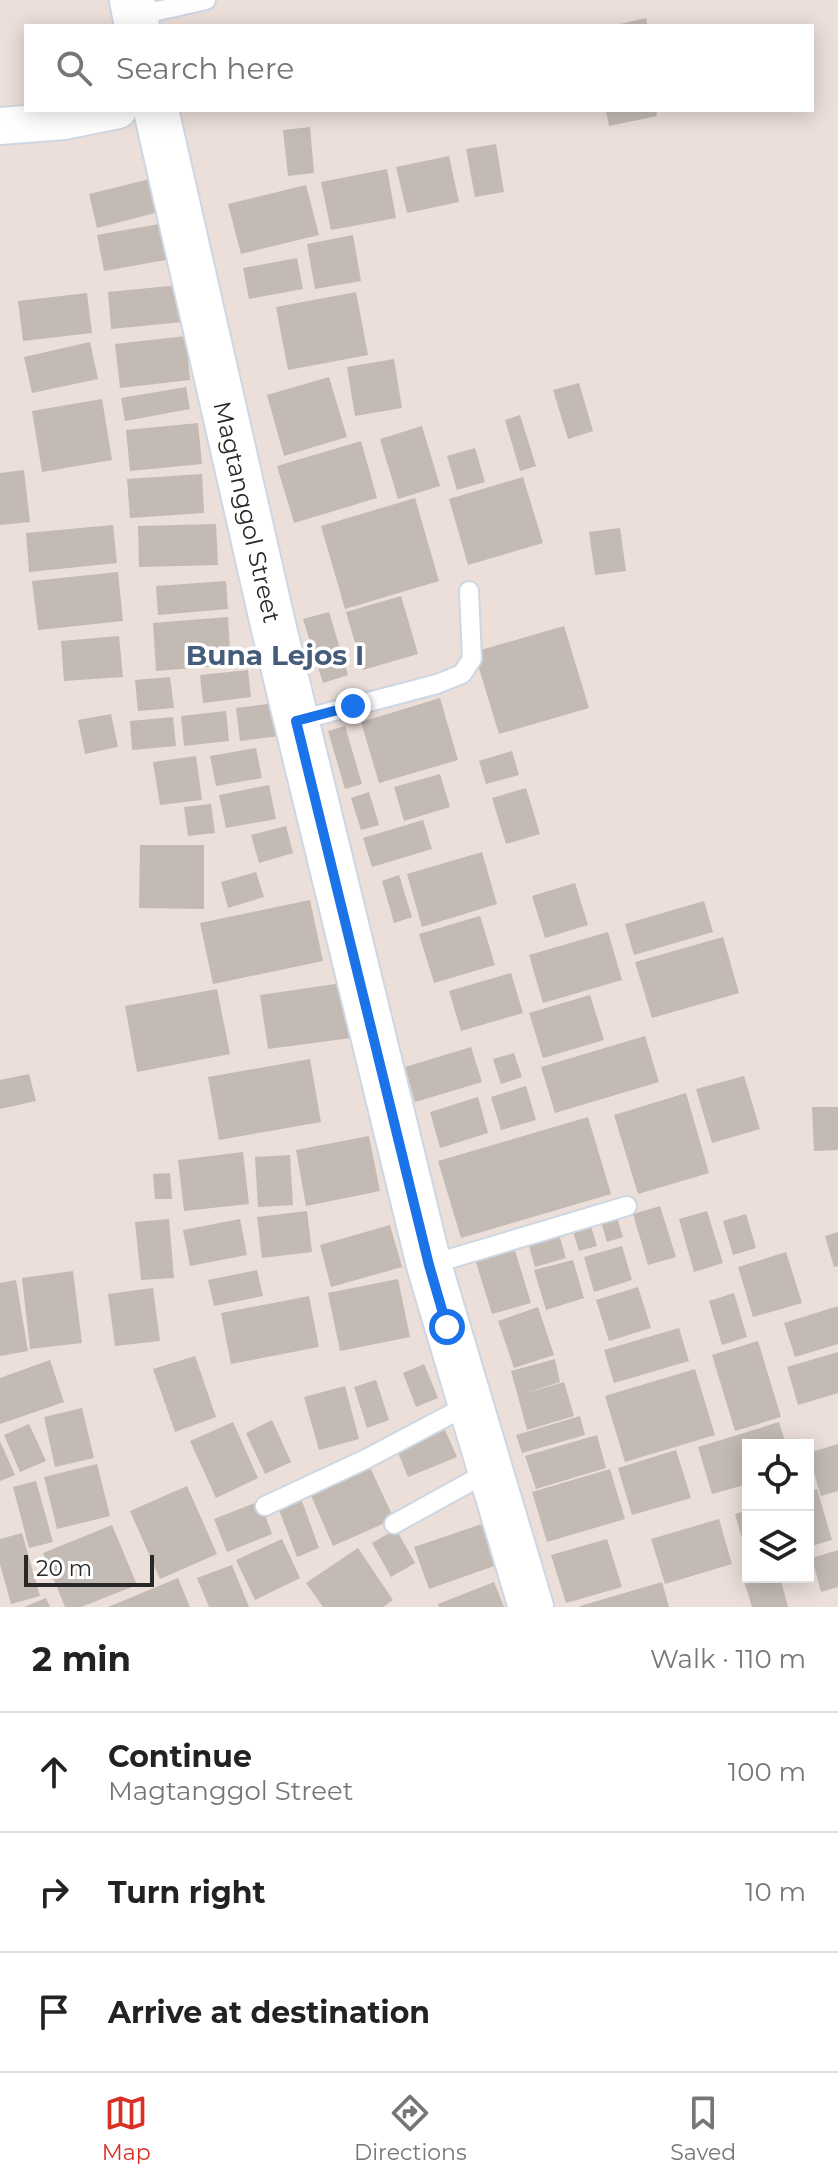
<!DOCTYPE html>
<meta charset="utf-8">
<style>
body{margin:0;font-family:Montserrat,sans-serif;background:#f2f2f2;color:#222}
.controls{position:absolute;right:24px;bottom:24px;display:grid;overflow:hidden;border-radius:0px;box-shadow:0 4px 20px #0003}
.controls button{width:72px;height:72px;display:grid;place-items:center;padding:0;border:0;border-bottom:2px solid #e0e0e0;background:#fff;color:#222;font:40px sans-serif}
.scale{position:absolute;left:24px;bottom:20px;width:130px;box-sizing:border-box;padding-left:8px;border:4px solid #282828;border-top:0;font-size:22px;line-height:28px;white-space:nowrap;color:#282828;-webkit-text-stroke:6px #fff;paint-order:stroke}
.stop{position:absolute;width:24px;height:24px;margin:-18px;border:6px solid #1a73e8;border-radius:50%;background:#fff}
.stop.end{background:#1a73e8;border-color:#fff;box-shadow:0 2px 8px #0008}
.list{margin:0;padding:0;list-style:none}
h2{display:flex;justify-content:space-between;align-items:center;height:104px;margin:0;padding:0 32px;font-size:34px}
h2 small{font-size:26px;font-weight:400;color:#767676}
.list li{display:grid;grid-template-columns:52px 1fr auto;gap:24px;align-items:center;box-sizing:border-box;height:120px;padding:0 32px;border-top:2px solid #e0e0e0}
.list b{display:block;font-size:30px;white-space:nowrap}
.list p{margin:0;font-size:26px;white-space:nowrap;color:#767676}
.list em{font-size:26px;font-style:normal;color:#767676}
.icon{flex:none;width:44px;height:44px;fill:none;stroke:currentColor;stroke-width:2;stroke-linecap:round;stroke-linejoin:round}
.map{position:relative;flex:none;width:838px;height:1607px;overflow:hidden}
.search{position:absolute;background:#fff;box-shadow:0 4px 20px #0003;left:24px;right:24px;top:24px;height:88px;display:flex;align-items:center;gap:20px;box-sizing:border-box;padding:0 28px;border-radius:0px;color:#767676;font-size:30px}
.sheet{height:464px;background:#fff}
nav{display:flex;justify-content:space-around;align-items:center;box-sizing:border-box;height:112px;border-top:2px solid #e0e0e0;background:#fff;font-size:22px;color:#767676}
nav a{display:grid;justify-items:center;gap:4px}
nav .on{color:#d93025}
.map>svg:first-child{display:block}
.building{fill:#c3bab4}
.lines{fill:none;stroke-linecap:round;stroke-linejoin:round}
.service-casing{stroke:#cdd7e3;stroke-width:22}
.minor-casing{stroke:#cdd7e3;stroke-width:40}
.tertiary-casing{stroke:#cdd7e3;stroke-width:48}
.service{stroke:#fff;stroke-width:18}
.minor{stroke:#fff;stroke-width:36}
.tertiary{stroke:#fff;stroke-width:44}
.route{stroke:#1a73e8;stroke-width:10}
.labels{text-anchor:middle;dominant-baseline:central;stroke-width:7;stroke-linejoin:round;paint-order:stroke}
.street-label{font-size:24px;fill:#282828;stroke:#fff}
.quarter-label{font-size:28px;font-weight:bold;fill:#455d7b;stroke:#fff}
</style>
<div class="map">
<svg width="838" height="1607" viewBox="0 0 838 1607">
<rect width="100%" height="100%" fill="#ecded8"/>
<!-- building -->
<g class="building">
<path d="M646 18 648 26H616V25Z"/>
<path d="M606 110H656L657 116 609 126Z"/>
<path d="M310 127 314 173 288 176 283 130Z"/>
<path d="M496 144 504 192 475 197 466 149Z"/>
<path d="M449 156 459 202 407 213 396 167Z"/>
<path d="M387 169 396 218 331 230 321 182Z"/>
<path d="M158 177 167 210 97 228 89 194Z"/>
<path d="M306 185 319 235 241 254 228 204Z"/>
<path d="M170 222 177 258 104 271 97 235Z"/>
<path d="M353 235 361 281 315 289 307 244Z"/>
<path d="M297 258 303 289 249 299 243 268Z"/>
<path d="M179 285 183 322 111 329 108 292Z"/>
<path d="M356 292 368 355 288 370 276 307Z"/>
<path d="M87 293 92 333 23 341 18 301Z"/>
<path d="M186 336 190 380 120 388 115 344Z"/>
<path d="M90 342 98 379 32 393 24 357Z"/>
<path d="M394 359 402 408 355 416 347 367Z"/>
<path d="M329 377 347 437 284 456 267 395Z"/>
<path d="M579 383 593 431 568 439 553 390Z"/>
<path d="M186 387 190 409 125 421 121 398Z"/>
<path d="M102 399 112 460 42 472 32 411Z"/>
<path d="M520 415 536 466 520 471 505 420Z"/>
<path d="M198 423 202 464 130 471 126 430Z"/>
<path d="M422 426 440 486 398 499 380 439Z"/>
<path d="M361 441 377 498 294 523 277 466Z"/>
<path d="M475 448 485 482 457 490 447 456Z"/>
<path d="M24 470 30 522 0 525V473Z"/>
<path d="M202 474 204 513 130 518 127 479Z"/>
<path d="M523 477 543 543 468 565 449 499Z"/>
<path d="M415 498 439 581 345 609 321 526Z"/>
<path d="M216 524 218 565 139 567 138 526Z"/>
<path d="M113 525 117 563 29 572 26 533Z"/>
<path d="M620 528 626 571 595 575 589 532Z"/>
<path d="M118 572 123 621 38 630 32 581Z"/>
<path d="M226 581 228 609 158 615 156 586Z"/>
<path d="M401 596 418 654 363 670 346 612Z"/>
<path d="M329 612 348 675 323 683 303 619Z"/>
<path d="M228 617 231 665 156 671 153 623Z"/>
<path d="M564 626 589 708 499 734 474 652Z"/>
<path d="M119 636 123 677 64 681 61 641Z"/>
<path d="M248 670 251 697 203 703 200 675Z"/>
<path d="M170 677 174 708 138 711 135 680Z"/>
<path d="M440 698 458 760 379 783 361 722Z"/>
<path d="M275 703 279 736 240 741 236 708Z"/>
<path d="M226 711 229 741 184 746 181 716Z"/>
<path d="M111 714 118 747 85 754 78 720Z"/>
<path d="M173 717 176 746 132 750 130 721Z"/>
<path d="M345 726 362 784 345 789 328 731Z"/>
<path d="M256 748 262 778 216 786 210 756Z"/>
<path d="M512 751 519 775 486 784 479 761Z"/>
<path d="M196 756 202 800 160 805 153 762Z"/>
<path d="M440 774 450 807 404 821 394 787Z"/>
<path d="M269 785 276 819 226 828 219 795Z"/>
<path d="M526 788 540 834 506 844 492 798Z"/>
<path d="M369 792 379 825 361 830 351 798Z"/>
<path d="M211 804 215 833 188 836 184 807Z"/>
<path d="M423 820 432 849 372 867 363 838Z"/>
<path d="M286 826 293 853 259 863 251 835Z"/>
<path d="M140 845H204V909L139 908Z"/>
<path d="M482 852 497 904 422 927 407 874Z"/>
<path d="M256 872 264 897 228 908 221 882Z"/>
<path d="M399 875 412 917 394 923 382 881Z"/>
<path d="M575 883 588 925 545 938 532 896Z"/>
<path d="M310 900 323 961 213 984 200 923Z"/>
<path d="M704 901 713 932 634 955 625 924Z"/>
<path d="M480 916 495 965 434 983 419 934Z"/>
<path d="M608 932 622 980 543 1003 529 955Z"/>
<path d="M723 937 739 993 652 1018 635 962Z"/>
<path d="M511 973 523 1013 461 1031 449 991Z"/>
<path d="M342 983 351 1038 268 1049 260 995Z"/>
<path d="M217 989 230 1054 137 1072 125 1006Z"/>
<path d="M590 995 604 1040 543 1058 529 1013Z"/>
<path d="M645 1036 659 1082 555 1113 541 1067Z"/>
<path d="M471 1047 482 1082 415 1102 405 1067Z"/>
<path d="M514 1053 522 1077 501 1084 493 1059Z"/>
<path d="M310 1059 321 1122 219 1140 208 1077Z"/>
<path d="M29 1074 36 1101 0 1109V1080Z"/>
<path d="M744 1076 760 1129 712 1143 696 1089Z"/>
<path d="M526 1086 536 1120 501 1130 491 1097Z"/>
<path d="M686 1093 709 1173 638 1194 614 1115Z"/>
<path d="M478 1097 488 1133 440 1148 430 1112Z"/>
<path d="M812 1107H838V1150L814 1151Z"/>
<path d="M588 1117 611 1194 461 1238 438 1161Z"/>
<path d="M369 1136 380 1191 306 1206 296 1150Z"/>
<path d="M243 1152 249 1204 184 1211 178 1160Z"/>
<path d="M290 1155 293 1205 258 1207 255 1157Z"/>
<path d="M170 1173 172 1199H155L153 1174Z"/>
<path d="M660 1206 676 1257 648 1265 633 1214Z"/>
<path d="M307 1211 312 1252 262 1258 257 1217Z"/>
<path d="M707 1211 723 1263 694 1272 679 1219Z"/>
<path d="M616 1214 623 1237 607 1242 600 1219Z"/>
<path d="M746 1214 756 1248 733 1255 723 1221Z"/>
<path d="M169 1219 174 1278 141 1280 135 1222Z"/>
<path d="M240 1219 247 1255 190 1266 183 1230Z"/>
<path d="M589 1220 597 1246 579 1251 571 1225Z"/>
<path d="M390 1225 402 1267 331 1287 320 1245Z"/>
<path d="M558 1231 566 1258 535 1267 527 1239Z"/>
<path d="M838 1232V1266L834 1267 825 1236Z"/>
<path d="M513 1244 531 1303 492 1314 474 1256Z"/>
<path d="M622 1246 632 1280 594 1292 584 1257Z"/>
<path d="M786 1252 802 1303 753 1317 738 1267Z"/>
<path d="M573 1260 584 1298 546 1310 534 1270Z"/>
<path d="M257 1270 263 1296 214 1306 208 1280Z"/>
<path d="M73 1271 82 1343 30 1349 22 1278Z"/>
<path d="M398 1279 410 1337 340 1351 328 1293Z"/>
<path d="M16 1280 28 1351 0 1356V1283Z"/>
<path d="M638 1287 651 1328 609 1341 596 1300Z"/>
<path d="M153 1288 160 1341 115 1346 108 1294Z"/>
<path d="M734 1293 747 1337 722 1345 709 1301Z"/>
<path d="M309 1296 319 1347 231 1364 221 1313Z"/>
<path d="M838 1306V1344L795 1357 784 1323Z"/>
<path d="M538 1307 554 1355 514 1368 498 1321Z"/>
<path d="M679 1328 689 1361 614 1383 604 1350Z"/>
<path d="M758 1341 781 1417 735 1431 712 1355Z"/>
<path d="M838 1352V1393L798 1405 787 1367Z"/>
<path d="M195 1356 216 1417 175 1432 153 1369Z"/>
<path d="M555 1359 560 1382 523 1394 564 1382 574 1416 527 1430 511 1371Z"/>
<path d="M50 1360 64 1402 0 1424V1378Z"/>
<path d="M424 1364 438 1398 416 1407 403 1373Z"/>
<path d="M695 1369 715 1435 625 1462 605 1396Z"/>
<path d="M376 1380 389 1420 367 1428 354 1387Z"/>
<path d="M345 1386 359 1439 319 1450 304 1397Z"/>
<path d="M82 1408 94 1458 55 1467 44 1417Z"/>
<path d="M580 1416 585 1435 522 1453 516 1435Z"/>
<path d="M272 1420 291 1462 265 1474 246 1433Z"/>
<path d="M233 1422 258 1478 216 1498 190 1441Z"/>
<path d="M779 1422 786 1445H748V1484L712 1494 698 1447Z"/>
<path d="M29 1424 46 1461 20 1472 4 1435Z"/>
<path d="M445 1430 457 1457 408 1477 397 1450Z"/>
<path d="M597 1435 606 1468 536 1489 525 1456Z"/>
<path d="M0 1441 15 1475 0 1481Z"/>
<path d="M838 1444V1491L821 1496 808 1453Z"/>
<path d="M676 1450 691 1498 632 1515 618 1468Z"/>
<path d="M97 1464 110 1516 57 1529 44 1477Z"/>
<path d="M369 1465 394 1519 333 1546 309 1491Z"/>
<path d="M610 1469 625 1519 547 1542 532 1492Z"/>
<path d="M36 1481 53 1542 29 1548 13 1487Z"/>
<path d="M187 1486 217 1554 160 1579 130 1511Z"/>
<path d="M817 1489 832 1540 808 1547V1492Z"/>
<path d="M260 1501 272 1534 227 1552 214 1519Z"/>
<path d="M302 1501 319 1548 297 1557 279 1510Z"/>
<path d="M748 1510V1555L747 1556 735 1514Z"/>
<path d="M719 1519 732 1564 665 1584 651 1539Z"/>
<path d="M482 1524 497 1565 429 1589 414 1547Z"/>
<path d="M112 1525 137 1585 81 1607H65L43 1553Z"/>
<path d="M396 1529 415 1563 391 1577 372 1543Z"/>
<path d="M22 1533 40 1596 11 1604 0 1564V1539Z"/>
<path d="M282 1539 300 1578 255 1600 236 1560Z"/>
<path d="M607 1539 622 1587 566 1603 551 1555Z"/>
<path d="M358 1548 393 1600 383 1607H323L306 1583Z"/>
<path d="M838 1550V1587L821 1592 812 1558Z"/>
<path d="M232 1565 249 1607H209L197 1578Z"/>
<path d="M759 1577H780L788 1607H752L744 1581Z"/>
<path d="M178 1578 190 1607H108Z"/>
<path d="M494 1582 504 1607H439L438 1604Z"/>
<path d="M662 1582 669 1607H580V1606Z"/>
<path d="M46 1598 50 1607H24Z"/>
</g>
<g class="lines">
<defs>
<g id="service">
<path d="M135 16 206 0"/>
<path d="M296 721 437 684 462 674 472 659 469 591"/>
<path d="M429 1265 627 1206"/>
<path d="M265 1506 366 1459 470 1404"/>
<path d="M394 1524 490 1471"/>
</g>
<path id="minor" d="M0 126 64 121 118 110"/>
<g id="tertiary">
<path d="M132 0 137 26"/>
<path d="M156 110 274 629 429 1265 531 1607"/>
</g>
</defs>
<!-- service casing -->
<use href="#service" class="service-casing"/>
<!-- minor casing -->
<use href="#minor" class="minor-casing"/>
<!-- tertiary casing -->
<use href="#tertiary" class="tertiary-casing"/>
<!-- service -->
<use href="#service" class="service"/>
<!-- minor -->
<use href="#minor" class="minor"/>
<!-- tertiary -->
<use href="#tertiary" class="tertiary"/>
</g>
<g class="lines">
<!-- route -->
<path class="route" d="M353 706 296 721 429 1265 447 1327"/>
</g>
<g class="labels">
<!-- street labels -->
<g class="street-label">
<text transform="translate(247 512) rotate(77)">Magtanggol Street</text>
</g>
<!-- quarter labels -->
<g class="quarter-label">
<text x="275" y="655">Buna Lejos I</text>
</g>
</g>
</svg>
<div class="controls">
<button><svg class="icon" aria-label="locate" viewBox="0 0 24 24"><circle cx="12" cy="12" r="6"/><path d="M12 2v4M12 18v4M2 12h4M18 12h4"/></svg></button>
<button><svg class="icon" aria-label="layers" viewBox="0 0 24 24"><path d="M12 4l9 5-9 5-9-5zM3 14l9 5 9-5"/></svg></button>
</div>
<div class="scale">20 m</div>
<div class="stop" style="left:447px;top:1327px"></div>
<div class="stop end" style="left:353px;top:706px"></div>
<div class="search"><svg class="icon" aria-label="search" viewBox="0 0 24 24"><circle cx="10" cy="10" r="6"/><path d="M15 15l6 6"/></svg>Search here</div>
</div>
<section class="sheet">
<h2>2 min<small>Walk · 110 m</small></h2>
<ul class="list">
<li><svg class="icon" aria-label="ahead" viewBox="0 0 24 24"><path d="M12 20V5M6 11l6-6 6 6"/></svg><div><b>Continue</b><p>Magtanggol Street</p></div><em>100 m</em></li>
<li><svg class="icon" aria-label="right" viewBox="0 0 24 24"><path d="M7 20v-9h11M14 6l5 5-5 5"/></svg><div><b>Turn right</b></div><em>10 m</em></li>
<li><svg class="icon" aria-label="arrive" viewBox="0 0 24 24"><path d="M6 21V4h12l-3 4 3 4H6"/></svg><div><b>Arrive at destination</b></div></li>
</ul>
</section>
<nav>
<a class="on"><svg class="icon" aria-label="map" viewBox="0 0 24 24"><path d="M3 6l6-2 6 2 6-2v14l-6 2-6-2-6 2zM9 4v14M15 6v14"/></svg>Map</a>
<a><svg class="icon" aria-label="directions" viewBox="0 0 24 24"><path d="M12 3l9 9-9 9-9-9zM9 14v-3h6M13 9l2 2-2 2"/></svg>Directions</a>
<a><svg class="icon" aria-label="saved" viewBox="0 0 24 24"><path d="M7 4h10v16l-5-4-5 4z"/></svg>Saved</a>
</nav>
